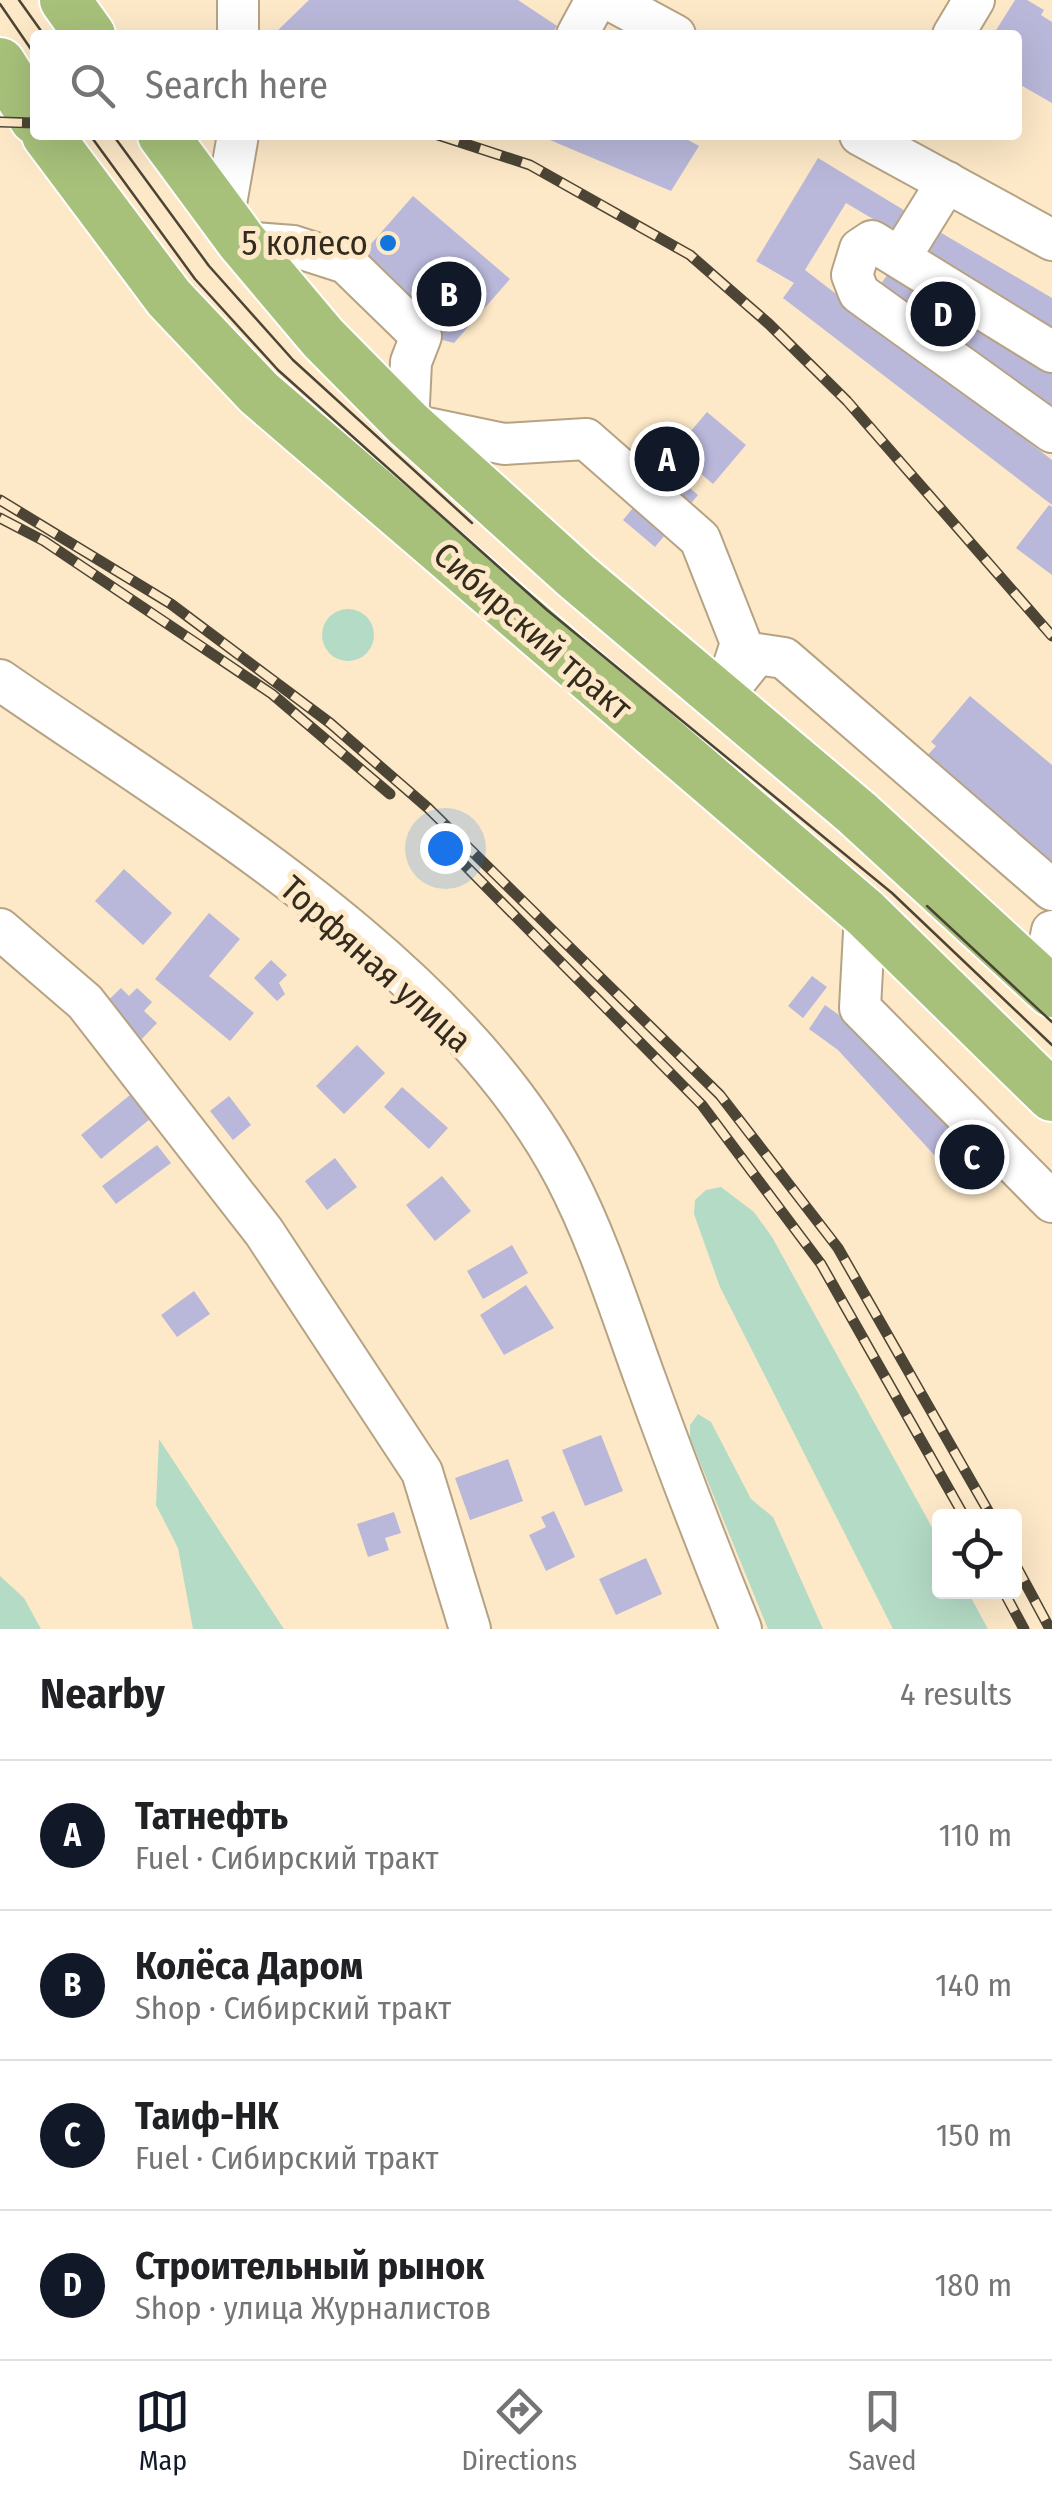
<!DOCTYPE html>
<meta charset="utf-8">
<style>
body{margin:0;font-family:"Fira Sans Condensed",sans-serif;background:#f6f6f6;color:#202124}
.controls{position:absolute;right:30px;bottom:30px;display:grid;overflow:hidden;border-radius:10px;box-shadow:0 10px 40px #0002}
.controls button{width:90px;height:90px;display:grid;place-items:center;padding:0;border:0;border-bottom:2px solid #e0e0e0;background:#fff;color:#202124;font:50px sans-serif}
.you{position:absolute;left:445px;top:848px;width:35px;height:35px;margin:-25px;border:8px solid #fff;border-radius:50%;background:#1a73e8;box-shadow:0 0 0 15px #1a73e833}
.badge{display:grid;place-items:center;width:65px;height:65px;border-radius:50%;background:#111827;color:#fff;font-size:32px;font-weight:700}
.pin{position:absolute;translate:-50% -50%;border:5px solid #fff;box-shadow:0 2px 10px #0006}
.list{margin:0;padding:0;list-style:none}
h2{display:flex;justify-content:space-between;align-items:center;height:130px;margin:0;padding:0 40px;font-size:42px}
h2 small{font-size:32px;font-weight:400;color:#757577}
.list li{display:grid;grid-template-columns:65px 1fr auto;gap:30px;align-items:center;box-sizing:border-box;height:150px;padding:0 40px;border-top:2px solid #e0e0e0}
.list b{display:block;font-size:38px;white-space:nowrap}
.list p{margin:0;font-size:32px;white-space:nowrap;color:#757577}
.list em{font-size:32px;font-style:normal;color:#757577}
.icon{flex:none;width:55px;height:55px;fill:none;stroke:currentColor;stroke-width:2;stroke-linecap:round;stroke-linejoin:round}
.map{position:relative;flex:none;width:1052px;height:1629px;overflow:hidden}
.search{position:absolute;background:#fff;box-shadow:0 10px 40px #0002;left:30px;right:30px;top:30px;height:110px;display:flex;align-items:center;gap:25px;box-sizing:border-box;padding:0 35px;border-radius:10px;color:#757577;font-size:38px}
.sheet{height:730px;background:#fff}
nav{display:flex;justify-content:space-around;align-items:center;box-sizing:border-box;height:140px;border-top:2px solid #e0e0e0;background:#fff;font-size:28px;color:#757577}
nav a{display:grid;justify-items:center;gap:5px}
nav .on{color:#111827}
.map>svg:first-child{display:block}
.green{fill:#b4dbc6}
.building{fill:#b9b8da}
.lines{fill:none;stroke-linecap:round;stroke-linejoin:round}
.minor-casing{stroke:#b6a384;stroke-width:44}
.major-casing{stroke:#fff;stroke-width:54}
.minor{stroke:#fff;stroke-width:40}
.major{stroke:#a7c17a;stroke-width:50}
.tram{stroke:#4c4434;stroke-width:2.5}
.rail-casing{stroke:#4c4434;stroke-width:11}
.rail{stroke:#fde9c8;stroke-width:8;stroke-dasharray:22;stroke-linecap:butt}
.poi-dot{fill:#1076de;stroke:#fde9c8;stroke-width:4}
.labels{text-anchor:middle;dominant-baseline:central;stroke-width:10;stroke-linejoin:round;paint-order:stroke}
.poi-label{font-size:35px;fill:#322b1e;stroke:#fde9c8;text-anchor:end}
.street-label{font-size:35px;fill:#322b1e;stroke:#fde9c8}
</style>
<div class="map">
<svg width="1052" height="1629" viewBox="0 0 1052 1629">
<rect width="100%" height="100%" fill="#fde9c8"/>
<!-- green -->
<g class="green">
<circle cx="348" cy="635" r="26"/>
<path d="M721 1187 754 1212 772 1237 939 1540 940 1592H968L988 1629H893L720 1287 694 1214 695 1200 706 1190Z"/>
<path d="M698 1414 711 1422 751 1499 773 1517 823 1629H768L690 1438V1425Z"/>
<path d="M159 1439 284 1629H193L178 1548 156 1505Z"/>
<path d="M0 1576 24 1598 41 1629H0Z"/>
</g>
<!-- building -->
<g class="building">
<path d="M309 0H518L557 26 551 35H273Z"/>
<path d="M1015 0H1027L1044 10 1041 15 1052 22V103L1017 83V35H993Z"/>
<path d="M538 135H679L699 146 671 191Z"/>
<path d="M818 158 912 215 900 235 846 203 805 270 1052 460V505L783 298 794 283 756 261Z"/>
<path d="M413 196 510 279 454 343 443 340 356 261Z"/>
<path d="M938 231 1052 298V334L923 257Z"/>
<path d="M896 263 1052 372V411L877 289Z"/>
<path d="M707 412 746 445 713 484 674 451Z"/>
<path d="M666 468 698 495 655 547 623 520Z"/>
<path d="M1049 505 1052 507V575L1016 548Z"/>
<path d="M970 696 1052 765V863L926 757 936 746 931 742Z"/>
<path d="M124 869 172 913 143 945 95 901Z"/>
<path d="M209 913 240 939 209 976 254 1013 230 1041 155 979Z"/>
<path d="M271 960 287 975 279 983 285 994 277 1001 254 978Z"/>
<path d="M812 976 827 987 803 1018 788 1006Z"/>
<path d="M121 988 129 996 137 988 152 1002 144 1011 157 1023 139 1042 94 1014Z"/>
<path d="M825 1005 860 1030 992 1173 969 1193 838 1050 809 1029Z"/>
<path d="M357 1045 385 1073 344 1114 316 1086Z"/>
<path d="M402 1087 448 1128 429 1149 384 1107Z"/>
<path d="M130 1095 150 1119 101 1159 81 1135Z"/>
<path d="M229 1096 251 1125 233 1140 210 1111Z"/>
<path d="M157 1145 171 1163 116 1204 102 1186Z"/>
<path d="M335 1158 357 1187 327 1210 305 1181Z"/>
<path d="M442 1176 471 1211 435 1241 406 1205Z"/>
<path d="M512 1245 528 1273 483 1299 467 1271Z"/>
<path d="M526 1285 554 1328 504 1355 480 1315Z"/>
<path d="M194 1291 210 1314 177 1337 161 1315Z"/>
<path d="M601 1435 623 1491 585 1506 562 1450Z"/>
<path d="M508 1459 523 1501 470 1520 455 1478Z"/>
<path d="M554 1511 575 1557 546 1571 529 1535 546 1527 541 1517Z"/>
<path d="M394 1512 401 1533 385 1538 389 1550 368 1557 357 1524Z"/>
<path d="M646 1558 662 1594 616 1615 599 1579Z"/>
</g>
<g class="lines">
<defs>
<g id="minor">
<path d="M610 0 675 35"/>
<path d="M238 35V0"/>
<path d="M577 35 596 0"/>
<path d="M953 35 974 0"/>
<path d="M860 135 1052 240"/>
<path d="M224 215 238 135"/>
<path d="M242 242 293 246 346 263 421 336 411 362 408 424 504 444 586 439 700 539 741 643 722 701"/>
<path d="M901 256 947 182"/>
<path d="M1052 352 872 241 860 249 852 275 859 293 1052 432"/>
<path d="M0 680C191 812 455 966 565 1176 599 1241 621 1313 646 1381 676 1464 708 1547 741 1629"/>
<path d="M729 689 757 654 784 658 1052 890"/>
<path d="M865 913 860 1008 1052 1202"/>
<path d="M0 929 85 1002 264 1232 422 1472 470 1629"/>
<path d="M1042 981 1052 931"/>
</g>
<g id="major">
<path d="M65 0 90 35"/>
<path d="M0 63 35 119"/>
<path d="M47 135 169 298 259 393 865 913 1052 1096"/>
<path d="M163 135 242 242 323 338 408 424 576 576 857 813 1052 992"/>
</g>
</defs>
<!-- minor casing -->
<use href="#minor" class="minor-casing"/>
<!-- major casing -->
<use href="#major" class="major-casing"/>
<!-- minor -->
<use href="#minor" class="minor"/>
<!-- major -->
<use href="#major" class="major"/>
<!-- tram -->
<g class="tram">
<path d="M19 0 44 35"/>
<path d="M0 4 35 55"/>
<path d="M90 135 195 279 278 370 547 610 892 893 1052 1045"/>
<path d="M113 135 209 266 293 360 472 523"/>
<path d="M927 906 1052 1022"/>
</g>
<defs>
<g id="rail">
<path d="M0 122 35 123"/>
<path d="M438 135 530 165 690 255 769 324 847 401 1052 636"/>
<path d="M0 500 171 604 330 723 428 808 720 1095 838 1248 991 1516"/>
<path d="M0 518 44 541 272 694 390 794"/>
<path d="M438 838 702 1105 821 1264 964 1516"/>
<path d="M1014 1562 1050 1629"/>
<path d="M1004 1592 1024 1629"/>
</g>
</defs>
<!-- rail casing -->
<use href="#rail" class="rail-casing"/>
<!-- rail -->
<use href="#rail" class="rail"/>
</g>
<!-- markers -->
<circle class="poi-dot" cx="388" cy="243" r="10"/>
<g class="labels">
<!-- poi labels -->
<g class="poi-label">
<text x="368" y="243">5 колесо</text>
</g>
<!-- street labels -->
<g class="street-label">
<text transform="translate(533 631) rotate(41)">Сибирский тракт</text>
<text transform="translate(376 964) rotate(42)">Торфяная улица</text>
</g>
</g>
</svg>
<div class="controls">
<button><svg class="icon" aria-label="locate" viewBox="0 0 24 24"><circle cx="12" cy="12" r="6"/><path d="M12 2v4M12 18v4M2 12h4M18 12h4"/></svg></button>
</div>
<div class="you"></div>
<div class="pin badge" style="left:667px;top:459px">A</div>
<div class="pin badge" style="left:449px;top:294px">B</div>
<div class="pin badge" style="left:972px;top:1157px">C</div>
<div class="pin badge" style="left:943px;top:314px">D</div>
<div class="search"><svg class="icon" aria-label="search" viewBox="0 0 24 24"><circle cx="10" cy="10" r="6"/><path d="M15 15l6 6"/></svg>Search here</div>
</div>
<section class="sheet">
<h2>Nearby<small>4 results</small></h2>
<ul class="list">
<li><span class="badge">A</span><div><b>Татнефть</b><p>Fuel · Сибирский тракт</p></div><em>110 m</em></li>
<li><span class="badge">B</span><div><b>Колёса Даром</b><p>Shop · Сибирский тракт</p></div><em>140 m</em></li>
<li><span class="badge">C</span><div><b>Таиф-НК</b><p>Fuel · Сибирский тракт</p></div><em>150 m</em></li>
<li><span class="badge">D</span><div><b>Строительный рынок</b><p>Shop · улица Журналистов</p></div><em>180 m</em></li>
</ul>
</section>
<nav>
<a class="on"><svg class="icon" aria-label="map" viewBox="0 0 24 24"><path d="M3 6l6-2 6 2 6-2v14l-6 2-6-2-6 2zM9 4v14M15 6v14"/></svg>Map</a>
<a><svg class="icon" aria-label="directions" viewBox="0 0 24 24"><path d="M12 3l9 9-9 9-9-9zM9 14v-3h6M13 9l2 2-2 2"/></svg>Directions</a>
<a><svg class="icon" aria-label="saved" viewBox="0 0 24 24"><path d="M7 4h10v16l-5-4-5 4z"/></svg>Saved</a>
</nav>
